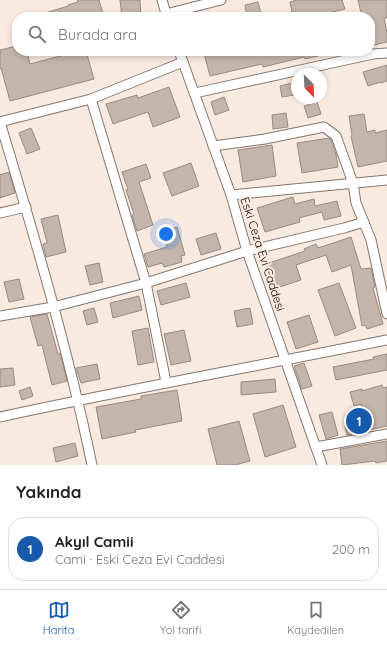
<!DOCTYPE html>
<html lang="tr">
<meta charset="utf-8">
<style>
body{margin:0;font-family:Quicksand,sans-serif;background:#f6f6f6;color:#222}
.compass{position:absolute;left:291px;top:68px;width:36px;height:36px;border-radius:50%;background:#fff;box-shadow:0 2px 6px #0003;rotate:156deg}
.you{position:absolute;left:166px;top:234px;width:14px;height:14px;margin:-10px;border:3px solid #fff;border-radius:50%;background:#1a73e8;box-shadow:0 0 0 6px #1a73e833}
.badge{display:grid;place-items:center;width:26px;height:26px;border-radius:50%;background:#165bab;color:#fff;font-size:13px;font-weight:700}
.pin{position:absolute;translate:-50% -50%;border:2px solid #fff;box-shadow:0 1px 4px #0006}
.list{margin:0;padding:0;list-style:none}
h2{display:flex;justify-content:space-between;align-items:center;height:52px;margin:0;padding:0 16px;font-size:17px}
h2 small{font-size:13px;font-weight:400;color:#767676}
.list li{display:grid;grid-template-columns:26px 1fr auto;gap:12px;align-items:center;box-sizing:border-box;height:64px;margin:0 8px 8px;padding:0 8px;border:1px solid #e0e0e0;border-radius:16px}
.list b{display:block;font-size:15px;white-space:nowrap}
.list p{margin:0;font-size:13px;white-space:nowrap;color:#767676}
.list em{font-size:13px;font-style:normal;color:#767676}
.icon{flex:none;width:22px;height:22px;fill:none;stroke:currentColor;stroke-width:2;stroke-linecap:round;stroke-linejoin:round}
.map{position:relative;flex:none;width:387px;height:465px;overflow:hidden}
.search{position:absolute;background:#fff;box-shadow:0 2px 6px #0003;left:12px;right:12px;top:12px;height:44px;display:flex;align-items:center;gap:10px;box-sizing:border-box;padding:0 14px;border-radius:16px;color:#767676;font-size:15px}
.sheet{height:124px;background:#fff}
nav{display:flex;justify-content:space-around;align-items:center;box-sizing:border-box;height:56px;border-top:1px solid #e0e0e0;background:#fff;font-size:11px;color:#767676}
nav a{display:grid;justify-items:center;gap:2px}
nav .on{color:#165bab}
.map>svg:first-child{display:block}
.building{fill:#c4b5ab;stroke:#988b81}
.lines{fill:none;stroke-linecap:round;stroke-linejoin:round}
.minor-casing{stroke:#84766e;stroke-width:11}
.minor{stroke:#fff;stroke-width:9}
.labels{text-anchor:middle;dominant-baseline:central;stroke-width:4;stroke-linejoin:round;paint-order:stroke}
.street-label{font-size:12px;fill:#15100d;stroke:#f9eae0}
</style>
<div class="map">
<svg width="387" height="465" viewBox="0 0 387 465">
<rect width="100%" height="100%" fill="#f9eae0"/>
<!-- building -->
<g class="building">
<path d="M77 0H99L104 17H39V15L68 6V5L78 2Z"/>
<path d="M120 0H140L141 17H122Z"/>
<path d="M297 0H342L345 9 313 17H293L290 2Z"/>
<path d="M358 0H387V18H384L387 33V42L370 46V17H362Z"/>
<path d="M258 2 262 17H247L245 5Z"/>
<path d="M17 46V51H27L30 64 79 51H86L94 79 10 101 1 68 0 69V50Z"/>
<path d="M213 51H326V54L305 59 304 57 263 67 262 64 210 76 204 53Z"/>
<path d="M387 65V81L381 83V82L368 86 363 72Z"/>
<path d="M292 83 294 95 282 97 280 86Z"/>
<path d="M169 87 180 117 153 127 148 112 113 124 106 104 137 95 138 98Z"/>
<path d="M224 97 229 110 215 115 211 102Z"/>
<path d="M317 102 321 114 308 118 304 106Z"/>
<path d="M286 113 288 127 273 129 272 115Z"/>
<path d="M364 114 367 132 375 130V133L387 130V161L358 167 351 136 352 135 349 116Z"/>
<path d="M31 128 40 149 27 154 19 133Z"/>
<path d="M329 138 331 140 336 154 338 167 302 173 297 143Z"/>
<path d="M272 145 276 176 243 182 238 150Z"/>
<path d="M191 163 199 186 172 196 163 173Z"/>
<path d="M146 164 151 178 139 182 153 225 137 231 132 215 134 214 126 190H128L122 172Z"/>
<path d="M9 172 15 193 0 198V175Z"/>
<path d="M293 197 295 204 314 199 315 206 337 201 341 216 324 220 322 212 299 218 300 222 265 232 257 208Z"/>
<path d="M58 215 66 252 46 257 43 244 47 243 41 219Z"/>
<path d="M177 227 185 255 181 256 182 262 164 267 162 263 148 267 144 254 167 247 163 232Z"/>
<path d="M216 233 221 249 201 255 196 239Z"/>
<path d="M351 237 361 269 371 268 375 287 373 288 383 324 367 329 365 325 362 326 351 265 332 272 326 255 296 265 301 280 274 289 266 264 305 251 304 249 316 244 318 248Z"/>
<path d="M99 263 103 282 90 285 85 266Z"/>
<path d="M19 279 24 299 9 302 4 282Z"/>
<path d="M186 283 190 297 161 305 157 291Z"/>
<path d="M339 283 356 328 335 336 318 290Z"/>
<path d="M139 296 142 310 113 318 110 303Z"/>
<path d="M94 308 98 322 87 325 83 311Z"/>
<path d="M250 308 253 324 237 327 234 311Z"/>
<path d="M47 314 58 354 60 353 67 381 52 385 42 345 38 346 30 317Z"/>
<path d="M309 315 318 342 296 349 287 322Z"/>
<path d="M148 328 154 362 138 365 132 331Z"/>
<path d="M184 330 191 361 171 365 164 334Z"/>
<path d="M387 354V370L336 380 333 367 374 359 373 357Z"/>
<path d="M304 363 312 386 302 389 294 366Z"/>
<path d="M97 364 100 379 81 383 76 368Z"/>
<path d="M13 368 15 385 0 387V369Z"/>
<path d="M275 379 276 392 241 395V382Z"/>
<path d="M382 385 383 388 387 387V426L347 435 345 427 365 421 361 404 354 406 350 392 362 389V391Z"/>
<path d="M30 387 33 396 22 400 19 391Z"/>
<path d="M177 390 182 421 135 430 136 432 102 439 96 407 141 399V396Z"/>
<path d="M283 405 296 447 265 457 253 414Z"/>
<path d="M332 412 338 435 326 439 319 415Z"/>
<path d="M239 421 250 461 235 465H217L208 429Z"/>
<path d="M387 441V461L376 463 375 461 342 465 340 449Z"/>
<path d="M75 443 78 456 56 462 53 448Z"/>
</g>
<g class="lines">
<defs>
<g id="minor">
<path d="M162 0 167 17"/>
<path d="M166 14 221 0"/>
<path d="M179 51 231 195 247 251 322 465"/>
<path d="M195 93 373 54 387 53"/>
<path d="M91 99 146 283 166 382"/>
<path d="M0 122C34 235 68 349 92 465"/>
<path d="M0 122 91 99 183 62"/>
<path d="M213 146 265 139 324 127 336 136 353 183 356 203 371 240 387 314"/>
<path d="M231 195 387 180"/>
<path d="M0 213 26 207"/>
<path d="M0 316 53 307 146 283 247 251 344 228 364 222"/>
<path d="M0 417C129 389 258 366 387 340"/>
<path d="M316 447 387 434"/>
</g>
</defs>
<!-- minor casing -->
<use href="#minor" class="minor-casing"/>
<!-- minor -->
<use href="#minor" class="minor"/>
</g>
<g class="labels">
<!-- street labels -->
<g class="street-label">
<text transform="translate(263 254) rotate(72)">Eski Ceza Evi Caddesi</text>
</g>
</g>
</svg>
<svg class="compass" viewBox="-18 -18 36 36"><path d="M0-13l5 13h-10z" fill="#e53935"/><path d="M0 13l5-13h-10z" fill="#767676"/></svg>
<div class="you"></div>
<div class="pin badge" style="left:359px;top:421px">1</div>
<div class="search"><svg class="icon" aria-label="search" viewBox="0 0 24 24"><circle cx="10" cy="10" r="6"/><path d="M15 15l6 6"/></svg>Burada ara</div>
</div>
<section class="sheet">
<h2>Yakında<small></small></h2>
<ul class="list">
<li><span class="badge">1</span><div><b>Akyıl Camii</b><p>Cami · Eski Ceza Evi Caddesi</p></div><em>200 m</em></li>
</ul>
</section>
<nav>
<a class="on"><svg class="icon" aria-label="map" viewBox="0 0 24 24"><path d="M3 6l6-2 6 2 6-2v14l-6 2-6-2-6 2zM9 4v14M15 6v14"/></svg>Harita</a>
<a><svg class="icon" aria-label="directions" viewBox="0 0 24 24"><path d="M12 3l9 9-9 9-9-9zM9 14v-3h6M13 9l2 2-2 2"/></svg>Yol tarifi</a>
<a><svg class="icon" aria-label="saved" viewBox="0 0 24 24"><path d="M7 4h10v16l-5-4-5 4z"/></svg>Kaydedilen</a>
</nav>
